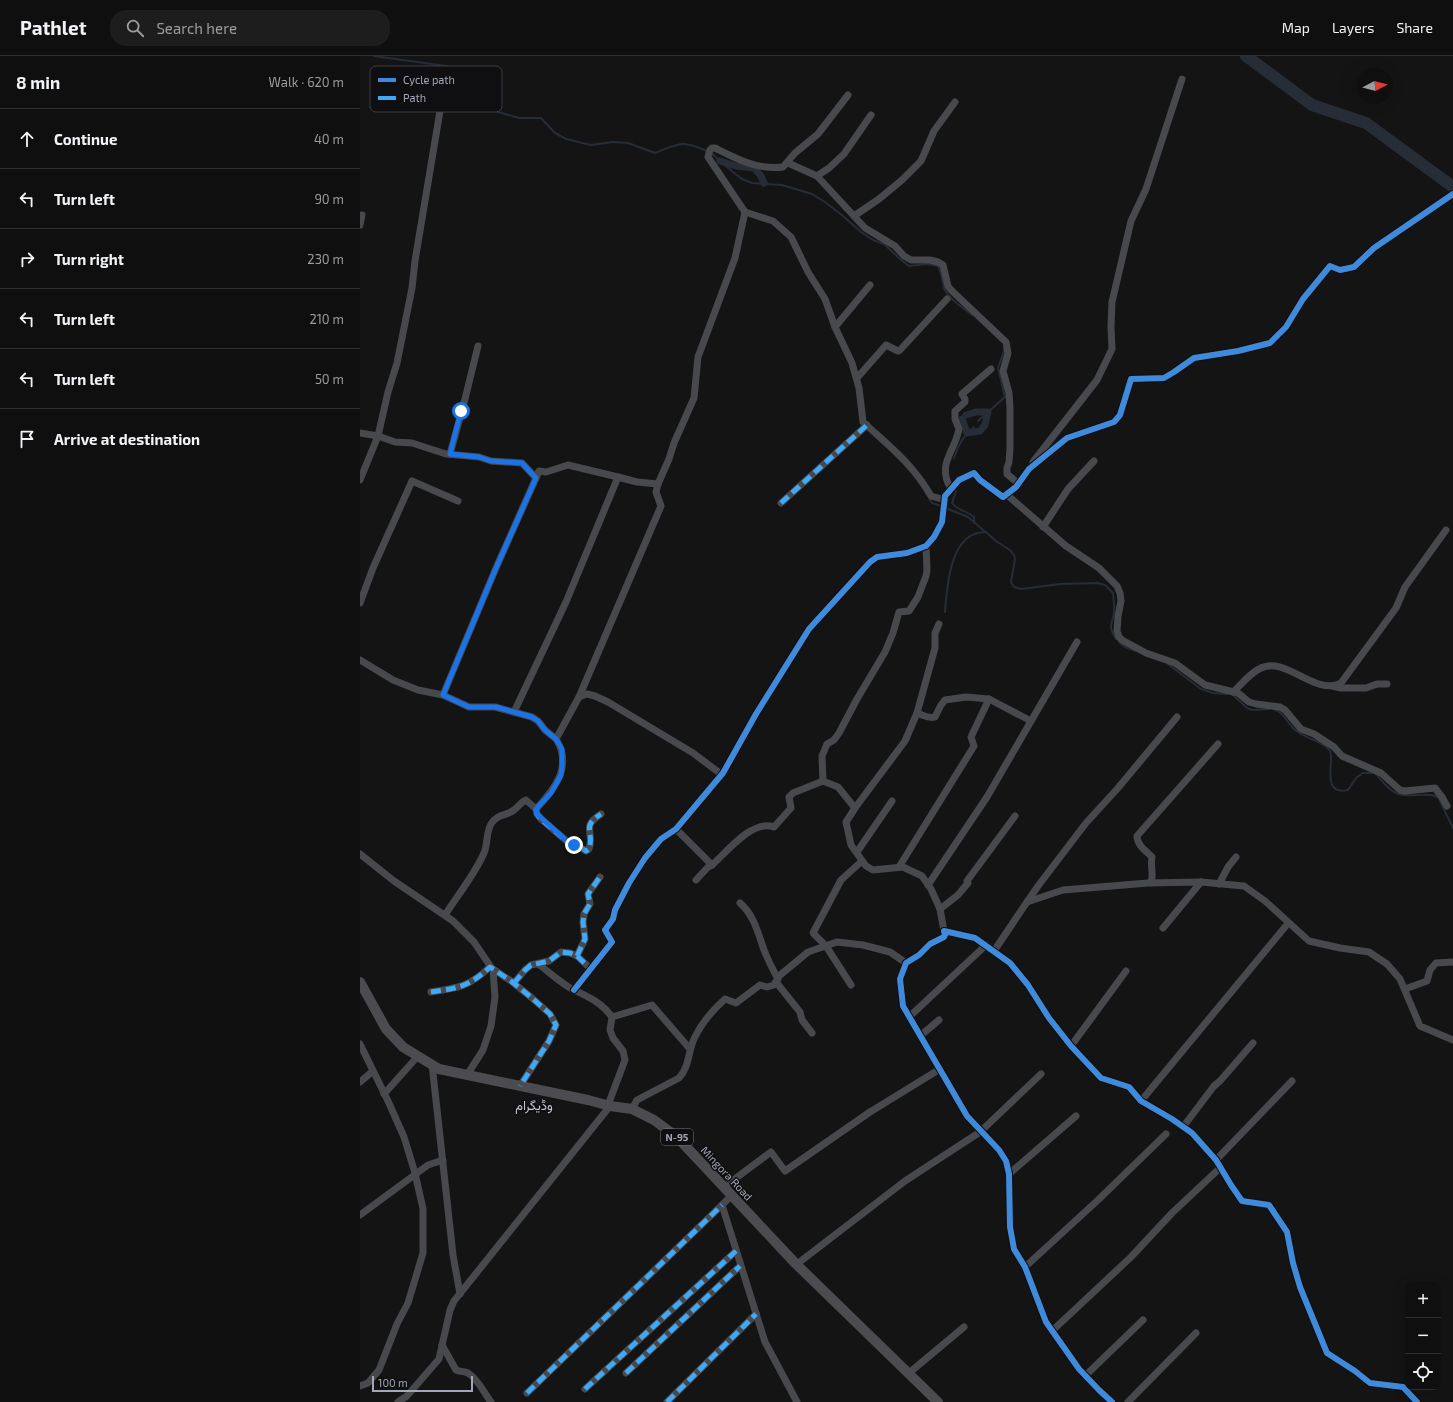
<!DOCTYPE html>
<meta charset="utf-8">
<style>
body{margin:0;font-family:"Exo 2",Vazirmatn,sans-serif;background:#1d1d1d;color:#f1f3f6}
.controls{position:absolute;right:12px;bottom:12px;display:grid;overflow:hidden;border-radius:8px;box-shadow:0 4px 16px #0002}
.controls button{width:36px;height:36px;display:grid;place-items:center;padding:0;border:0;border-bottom:1px solid #2f2f2f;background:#0f0f0f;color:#f1f3f6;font:20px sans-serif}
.compass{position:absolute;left:997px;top:12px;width:36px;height:36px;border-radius:50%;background:#0f0f0f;box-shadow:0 4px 16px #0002;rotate:83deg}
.scale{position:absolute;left:12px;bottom:10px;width:101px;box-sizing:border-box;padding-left:4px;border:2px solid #a4a7b7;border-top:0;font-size:11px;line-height:14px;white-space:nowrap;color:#a4a7b7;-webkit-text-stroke:3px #0f0e10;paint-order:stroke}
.stop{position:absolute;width:12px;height:12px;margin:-9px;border:3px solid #1a73e8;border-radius:50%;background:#fff}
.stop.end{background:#1a73e8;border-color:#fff;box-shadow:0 1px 4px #0008}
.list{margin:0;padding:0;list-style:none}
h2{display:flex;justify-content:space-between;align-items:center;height:52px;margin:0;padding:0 16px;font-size:17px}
h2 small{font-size:13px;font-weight:400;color:#9b9c9e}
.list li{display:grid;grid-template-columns:26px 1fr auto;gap:12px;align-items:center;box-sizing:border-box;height:60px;padding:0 16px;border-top:1px solid #2f2f2f}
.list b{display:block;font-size:15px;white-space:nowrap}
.list em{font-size:13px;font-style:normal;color:#9b9c9e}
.icon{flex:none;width:22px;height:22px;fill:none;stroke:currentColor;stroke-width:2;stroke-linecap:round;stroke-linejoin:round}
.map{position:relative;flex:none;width:1093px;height:1346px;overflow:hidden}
header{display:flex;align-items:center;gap:24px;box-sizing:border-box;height:56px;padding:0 20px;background:#0f0f0f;border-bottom:1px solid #2f2f2f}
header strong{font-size:19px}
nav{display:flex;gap:22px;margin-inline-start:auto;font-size:14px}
.search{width:280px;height:36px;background:#1d1d1d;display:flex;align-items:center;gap:10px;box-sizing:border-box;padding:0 14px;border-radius:16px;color:#9b9c9e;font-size:15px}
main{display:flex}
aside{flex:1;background:#0f0f0f}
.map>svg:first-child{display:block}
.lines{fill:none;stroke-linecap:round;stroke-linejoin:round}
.stream{stroke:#272d37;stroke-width:2}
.canal{stroke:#272d37;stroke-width:7}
.river{stroke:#272d37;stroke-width:12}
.minor{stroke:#48494d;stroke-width:7}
.highway{stroke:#4b4b50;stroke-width:10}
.quiet{stroke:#3fa9f5;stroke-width:5;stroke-dasharray:10 5;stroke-linecap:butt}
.cycleway-casing{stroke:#0f0e10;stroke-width:8}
.cycleway{stroke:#408adc;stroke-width:6}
.route{stroke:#1a73e8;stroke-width:5}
.labels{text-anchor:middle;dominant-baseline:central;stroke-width:3;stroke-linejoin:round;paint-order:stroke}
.shield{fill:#0f0e10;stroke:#777985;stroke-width:1}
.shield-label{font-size:10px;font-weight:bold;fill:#a4a7b7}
.street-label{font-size:11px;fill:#a4a7b7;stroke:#0f0e10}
.quarter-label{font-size:13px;fill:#c5c7d3;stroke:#0f0e10}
.key{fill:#0f0e10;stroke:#3c3c42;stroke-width:1}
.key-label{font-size:11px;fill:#a4a7b7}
</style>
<header>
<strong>Pathlet</strong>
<div class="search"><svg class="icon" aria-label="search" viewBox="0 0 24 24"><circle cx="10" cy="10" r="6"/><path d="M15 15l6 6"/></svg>Search here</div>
<nav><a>Map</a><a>Layers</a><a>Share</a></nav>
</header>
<main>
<aside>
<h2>8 min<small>Walk · 620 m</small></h2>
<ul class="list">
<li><svg class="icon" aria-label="ahead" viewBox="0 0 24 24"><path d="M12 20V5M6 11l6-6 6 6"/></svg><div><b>Continue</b></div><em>40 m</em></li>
<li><svg class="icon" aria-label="left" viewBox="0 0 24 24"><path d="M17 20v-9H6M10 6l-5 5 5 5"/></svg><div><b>Turn left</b></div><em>90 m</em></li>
<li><svg class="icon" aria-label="right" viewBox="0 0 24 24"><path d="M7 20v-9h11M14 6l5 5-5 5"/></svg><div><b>Turn right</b></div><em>230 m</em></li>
<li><svg class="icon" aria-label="left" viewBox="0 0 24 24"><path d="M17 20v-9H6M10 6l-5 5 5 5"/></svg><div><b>Turn left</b></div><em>210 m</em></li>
<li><svg class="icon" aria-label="left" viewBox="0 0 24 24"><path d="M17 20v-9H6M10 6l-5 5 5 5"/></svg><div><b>Turn left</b></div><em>50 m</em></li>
<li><svg class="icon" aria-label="arrive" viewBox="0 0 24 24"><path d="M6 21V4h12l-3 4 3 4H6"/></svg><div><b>Arrive at destination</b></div></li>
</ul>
</aside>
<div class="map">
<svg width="1093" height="1346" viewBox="0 0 1093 1346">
<rect width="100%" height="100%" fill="#141414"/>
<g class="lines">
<!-- stream -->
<g class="stream">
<path d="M14 0 86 10 115 26 119 30 124 43 135 55 159 62H181L195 77 206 83 231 89 253 86 268 87 295 97C320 87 322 84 347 95"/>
<path d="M351 97 373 116 382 123 392 127 422 129 452 138 465 146 483 160 501 176 513 184 524 188 540 203 549 210 567 208 578 210C582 217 582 224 584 232 589 244 603 251 612 259"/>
<path d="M618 365 645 341 638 312 644 295V292"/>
<path d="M594 402C598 389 603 379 614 371"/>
<path d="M596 435 592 447C597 454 607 455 614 461V467"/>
<path d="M569 442 572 447 581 450"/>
<path d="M588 453 608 461 636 485 650 494 654 499 655 503 651 526 654 531 661 533 700 528 737 527 745 529 753 537C753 542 755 548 754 554 754 568 746 567 756 583"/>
<path d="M585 556C587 530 590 475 626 476"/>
<path d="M759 586 765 591 776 595"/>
<path d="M808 608 841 633 853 637 867 638"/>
<path d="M873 639 887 652 892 654 909 653"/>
<path d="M913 653C925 656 928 670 938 676 947 683 963 685 970 695 975 704 960 740 988 734L996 722 1003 717H1015C1021 724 1028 734 1036 737 1049 743 1065 735 1078 741L1093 772"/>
</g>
<!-- canal -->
<g class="canal">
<path d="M360 105 376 110 394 112 401 120 404 127"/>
<path d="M602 363 607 377 620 375 625 369 628 356H616L606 359"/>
</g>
<!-- river -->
<path class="river" d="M886 0 952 49 1006 67 1093 131"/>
<!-- minor -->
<g class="minor">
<path d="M428 107 457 120 505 172 535 190 544 200 551 204H570L578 206 583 209 588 230 591 234 646 286 648 297 643 315 649 337 650 352V393L649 406 647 412V418L659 428"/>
<path d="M457 120 469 112 484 98 511 59"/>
<path d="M385 156 413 165 431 181 448 216 465 243 475 271 492 307 499 332 503 366C529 390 553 408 571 440L585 444"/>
<path d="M494 160 519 143 542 124 561 105 574 75 595 46"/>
<path d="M0 169 2 159"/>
<path d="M475 271 510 229"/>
<path d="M497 322 526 289 538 295 540 294 587 243"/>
<path d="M0 377 18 380 35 386 52 387 86 398 119 401 131 405 162 407 176 422 136 512 83 639"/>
<path d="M90 398 105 343 118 290"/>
<path d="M673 406 737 324 752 293 751 271 752 246 771 165 786 133 822 23"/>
<path d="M176 422 179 415 186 416 208 409 258 421"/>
<path d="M0 424 18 380 28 336 37 307 52 232 55 205 86 19"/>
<path d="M591 433C576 408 595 396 599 373L595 363V355L605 346V343L602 338 631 313"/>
<path d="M646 438 706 490 739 512 757 530 760 537 761 545 758 560 757 575 759 581 762 584 786 597 815 607 845 629 878 637 889 646 896 648 920 651 925 654 941 673 954 678 974 691 982 700 1021 717 1040 734 1045 735 1075 732 1082 741 1087 750"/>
<path d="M421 447 507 369"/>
<path d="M683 471 708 433 734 405"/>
<path d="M566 490 567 514 566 520 558 541 549 555 539 556 533 577 525 596 497 643 479 677 474 684 467 688 462 700 463 725 478 731 495 752 486 766 491 789 506 810 513 814 543 811 562 820 571 833 580 853 584 875"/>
<path d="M0 547 13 512 52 425 98 445"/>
<path d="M0 604 33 624 58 634 83 639 109 651H135L172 661 178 665 185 674 196 683 219 641 227 638 235 640 248 646 333 697 361 718 363 717"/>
<path d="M972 630 981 632H1006L1017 628H1027"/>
<path d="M873 636C881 629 889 618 899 613 925 598 955 641 981 627L1036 552 1045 531 1086 474"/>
<path d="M219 641 301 450 296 436 298 428"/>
<path d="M154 656 206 546 258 421 277 426 298 428 309 403 314 387 334 342 338 301 375 202 385 156 348 101 350 94 352 92H355C377 103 397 114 423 111L435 97 458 78 488 39"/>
<path d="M557 657C563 659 568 663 575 661L581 649 585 644 606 641 629 643 671 665"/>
<path d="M495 752 545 685 557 657 575 592V577L579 568"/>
<path d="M176 753 177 758 181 763 209 787 217 789 226 795 229 793C235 774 220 772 241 758"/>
<path d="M316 773 352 809"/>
<path d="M497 796 532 745"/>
<path d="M0 798 34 825 93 865 114 886 133 914 135 941 131 970 123 994 107 1019"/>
<path d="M539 811 614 690 611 681 629 643"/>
<path d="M336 824 348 811 352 809C367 796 392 763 414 771L431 752 429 741 433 737 463 725"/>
<path d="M791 827C794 817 790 810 792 801 786 795 777 789 777 780L858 688"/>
<path d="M859 828 868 811 876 801"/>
<path d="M568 829 627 741 717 586"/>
<path d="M667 846 678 830 726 767 758 732 817 661"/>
<path d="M380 847C394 859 398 877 404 894 408 904 413 914 418 923"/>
<path d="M580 853 598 839 608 827 607 825 655 760"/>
<path d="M85 859C97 840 115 818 124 797 128 788 126 776 131 768 138 757 147 760 154 754 159 750 161 746 166 744L176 753C195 733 213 710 196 683"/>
<path d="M803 872 841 826"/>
<path d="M634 895 667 846 703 834 788 827 841 826 884 830 905 845 949 885 980 892 1009 896 1027 908 1040 923 1060 970 1093 984"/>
<path d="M217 900 231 913"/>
<path d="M178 908C188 915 203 929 214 934 229 941 242 947 252 961L250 974 253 982 263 995 265 1004 248 1049"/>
<path d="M416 926 440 956 442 964 452 977"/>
<path d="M154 927 165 914 171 909 189 905 201 896 210 897 217 900 225 883 223 866 224 858 230 848 228 838 240 821"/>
<path d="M491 929 466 890 453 877 481 824 502 805"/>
<path d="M1045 933 1067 925 1070 914 1076 907 1093 906"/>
<path d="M214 934 252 886 245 874 253 863 255 854 269 827 285 802 301 783 316 773 363 717 396 658 449 573 510 506 517 501 547 497 566 490 574 481 582 466 585 440 599 424 614 417 620 424 643 441 656 431 669 413 707 382 754 366 760 359 771 323 804 322 814 316 834 302 878 295 910 287 926 271 943 243 970 210 980 214 994 211 1014 192 1093 138"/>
<path d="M71 936C99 932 108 931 130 911L151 925 172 942 190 958 196 969 189 985 160 1030"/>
<path d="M252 961 292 949 330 993"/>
<path d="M549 961 626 889"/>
<path d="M560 980 579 964"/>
<path d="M0 988 28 1045 44 1081 55 1117 63 1153V1197L48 1247 37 1268 19 1314 8 1327 0 1330"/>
<path d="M711 990 766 915"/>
<path d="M72 1008 93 1199 100 1238"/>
<path d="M0 1026 13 1015"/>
<path d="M24 1038 58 1000"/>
<path d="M781 1045 925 871"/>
<path d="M272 1053 277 1044 319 1022C330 1011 328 992 336 979 343 965 354 953 365 943L376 947 400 929 407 931 414 929 419 920 448 896 477 886 503 889 530 896 546 907"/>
<path d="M823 1071 854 1030 860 1025 893 987"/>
<path d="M856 1104 932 1025"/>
<path d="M649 1118 716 1060"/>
<path d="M364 1131 411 1096 425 1115 510 1056 580 1013"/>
<path d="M371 1140 362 1149 405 1286 437 1346"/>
<path d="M0 1159 68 1109 83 1104"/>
<path d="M437 1208 545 1125 620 1076 681 1018"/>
<path d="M665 1211 738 1144 806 1078"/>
<path d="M692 1275 771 1201 812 1157 860 1112"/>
<path d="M82 1289 96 1314C100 1316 104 1315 108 1317 118 1323 124 1337 131 1346"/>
<path d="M266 1317 380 1210"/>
<path d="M549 1317 604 1271"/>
<path d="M726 1319 783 1264"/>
<path d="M225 1333 376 1195"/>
<path d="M167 1337 362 1149"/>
<path d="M38 1346 47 1340 79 1303 90 1254 94 1245 250 1050"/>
<path d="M307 1346 396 1258"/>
<path d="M752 1346 739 1334 719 1313 686 1266 665 1211 654 1193 650 1171 649 1118 646 1105 639 1094 607 1060 543 950 540 923 546 907 559 899 570 888 584 881 585 879 584 875 615 882 650 907 668 929 689 962 711 990 741 1022 769 1031 781 1045 812 1063 832 1077 856 1104 871 1129 882 1145 909 1149 927 1176 933 1207 940 1231 967 1297 995 1315 1010 1327 1043 1331 1057 1346"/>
<path d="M768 1346 836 1277"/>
</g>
<!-- highway -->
<path class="highway" d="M0 926 26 973 43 991 79 1013 228 1044 250 1050 272 1053 294 1064 317 1081 435 1207 578 1346"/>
<!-- quiet -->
<g class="quiet">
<path d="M421 447 507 369"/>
<path d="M176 753 177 758 181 763 209 787 217 789 226 795 229 793C235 774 220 772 241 758"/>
<path d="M217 900 231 913"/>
<path d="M154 927 165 914 171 909 189 905 201 896 210 897 217 900 225 883 223 866 224 858 230 848 228 838 240 821"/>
<path d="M71 936C99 932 108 931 130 911L151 925 172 942 190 958 196 969 189 985 160 1030"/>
<path d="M266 1317 380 1210"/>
<path d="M225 1333 376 1195"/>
<path d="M167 1337 362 1149"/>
<path d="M307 1346 396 1258"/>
</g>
<defs>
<g id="cycleway">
<path d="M214 934 252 886 245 874 253 863 255 854 269 827 285 802 301 783 316 773 363 717 396 658 449 573 510 506 517 501 547 497 566 490 574 481 582 466 585 440 599 424 614 417 620 424 643 441 656 431 669 413 707 382 754 366 760 359 771 323 804 322 814 316 834 302 878 295 910 287 926 271 943 243 970 210 980 214 994 211 1014 192 1093 138"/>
<path d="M752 1346 739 1334 719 1313 686 1266 665 1211 654 1193 650 1171 649 1118 646 1105 639 1094 607 1060 543 950 540 923 546 907 559 899 570 888 584 881 585 879 584 875 615 882 650 907 668 929 689 962 711 990 741 1022 769 1031 781 1045 812 1063 832 1077 856 1104 871 1129 882 1145 909 1149 927 1176 933 1207 940 1231 967 1297 995 1315 1010 1327 1043 1331 1057 1346"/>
</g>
</defs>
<!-- cycleway casing -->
<use href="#cycleway" class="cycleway-casing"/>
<!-- cycleway -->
<use href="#cycleway" class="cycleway"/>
</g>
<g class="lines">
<!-- route -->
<path class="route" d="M101 355 90 398 119 401 131 405 162 407 176 422 136 512 83 639 109 651H136L172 661 178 665 185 674 196 683 202 693V711L201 719 191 737 176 753 177 758 209 787 214 789"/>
</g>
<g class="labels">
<!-- shield labels -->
<rect class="shield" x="301" y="1073" width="32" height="16" rx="3"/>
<g class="shield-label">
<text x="317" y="1081">N-95</text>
</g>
<!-- street labels -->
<g class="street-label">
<text transform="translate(367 1117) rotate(47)">Mingora Road</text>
</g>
<!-- quarter labels -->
<g class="quarter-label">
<text x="174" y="1049">وڈیگرام</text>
</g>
</g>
<!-- legend -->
<rect x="10" y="10" width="132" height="46" rx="6" class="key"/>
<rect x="18" y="22" width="18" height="4" fill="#408adc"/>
<rect x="18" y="40" width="18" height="4" fill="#3fa9f5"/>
<g class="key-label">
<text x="43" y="28">Cycle path</text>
<text x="43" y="46">Path</text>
</g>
</svg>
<div class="controls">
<button>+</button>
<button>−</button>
<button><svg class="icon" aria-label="locate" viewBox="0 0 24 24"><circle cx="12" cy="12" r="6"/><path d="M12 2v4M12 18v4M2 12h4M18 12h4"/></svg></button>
</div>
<svg class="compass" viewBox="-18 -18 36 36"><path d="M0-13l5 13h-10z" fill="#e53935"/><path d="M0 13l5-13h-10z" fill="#9b9c9e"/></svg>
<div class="scale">100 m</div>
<div class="stop" style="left:101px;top:355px"></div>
<div class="stop end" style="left:214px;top:789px"></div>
</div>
</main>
